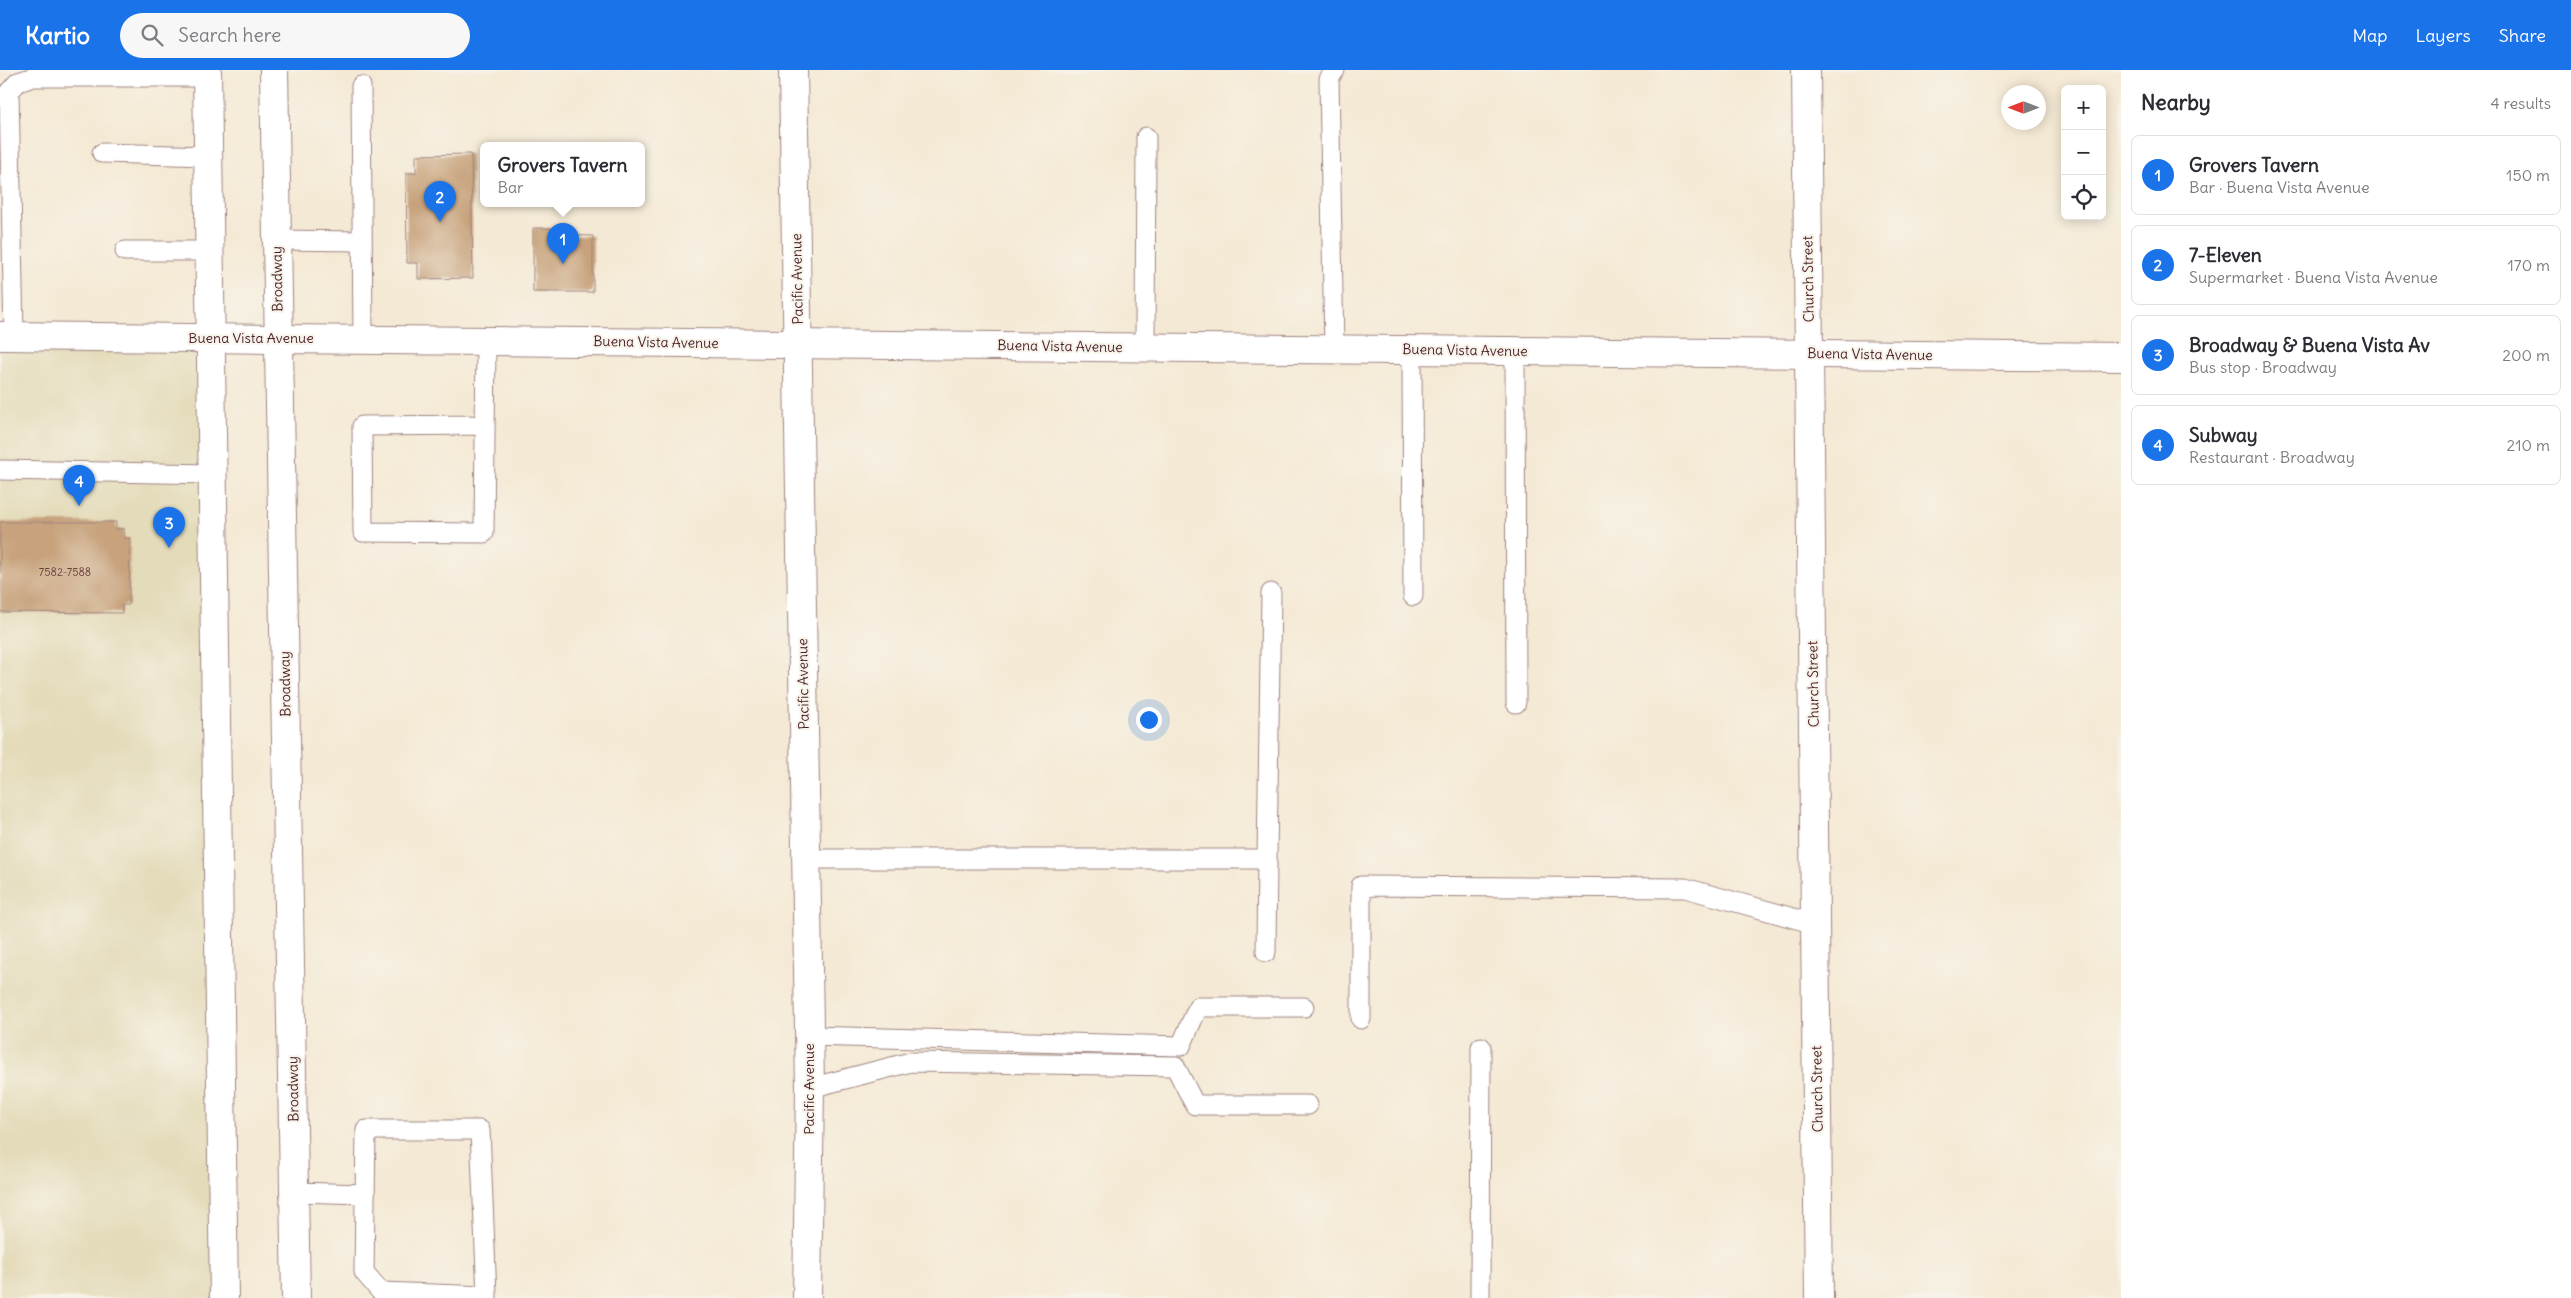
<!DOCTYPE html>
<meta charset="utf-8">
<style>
body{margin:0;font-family:Delius,sans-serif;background:#f7f7f7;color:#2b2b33}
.controls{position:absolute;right:15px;top:15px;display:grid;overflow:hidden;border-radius:8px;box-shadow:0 2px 12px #0003}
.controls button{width:45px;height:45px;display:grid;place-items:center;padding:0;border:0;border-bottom:1px solid #e1e1e2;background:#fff;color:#2b2b33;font:25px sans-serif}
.compass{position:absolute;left:2001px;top:15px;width:45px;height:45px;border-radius:50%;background:#fff;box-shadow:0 2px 12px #0003;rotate:270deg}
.you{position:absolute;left:1148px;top:649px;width:18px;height:18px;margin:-12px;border:4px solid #fff;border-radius:50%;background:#1a73e8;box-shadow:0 0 0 8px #1a73e833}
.badge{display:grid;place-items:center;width:32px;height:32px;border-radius:50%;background:#1a73e8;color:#fff;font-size:16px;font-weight:700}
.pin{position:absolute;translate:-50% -41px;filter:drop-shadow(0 1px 2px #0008)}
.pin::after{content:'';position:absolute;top:26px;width:18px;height:15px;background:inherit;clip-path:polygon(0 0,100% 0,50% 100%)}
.popup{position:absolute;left:480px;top:72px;width:165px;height:65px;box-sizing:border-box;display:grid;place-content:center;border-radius:8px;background:#fff;filter:drop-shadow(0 1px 4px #0005);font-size:16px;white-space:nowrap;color:#7c7c81}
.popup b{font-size:19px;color:#2b2b33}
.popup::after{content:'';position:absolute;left:50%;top:100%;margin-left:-10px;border:10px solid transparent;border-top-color:#fff}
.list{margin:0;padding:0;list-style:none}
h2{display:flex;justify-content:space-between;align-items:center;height:65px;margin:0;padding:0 20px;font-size:21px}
h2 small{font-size:16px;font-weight:400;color:#7c7c81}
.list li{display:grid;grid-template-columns:32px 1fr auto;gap:15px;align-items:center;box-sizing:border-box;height:80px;margin:0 10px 10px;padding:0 10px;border:1px solid #e1e1e2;border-radius:8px}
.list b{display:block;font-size:19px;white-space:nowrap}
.list p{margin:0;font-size:16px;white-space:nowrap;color:#7c7c81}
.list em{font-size:16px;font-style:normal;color:#7c7c81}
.icon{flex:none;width:28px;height:28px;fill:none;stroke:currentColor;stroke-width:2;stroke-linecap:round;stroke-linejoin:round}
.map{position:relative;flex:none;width:2121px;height:1228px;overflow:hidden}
header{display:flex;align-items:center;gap:30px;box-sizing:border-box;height:70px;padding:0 25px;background:#1a73e8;color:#fff}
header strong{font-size:24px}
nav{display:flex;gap:28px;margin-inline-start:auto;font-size:18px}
.search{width:350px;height:45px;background:#f7f7f7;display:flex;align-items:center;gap:12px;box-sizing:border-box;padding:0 18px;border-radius:28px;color:#7c7c81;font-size:19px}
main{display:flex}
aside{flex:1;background:#fff}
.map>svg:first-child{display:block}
.built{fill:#e4dbba}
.building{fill:#c7a27b}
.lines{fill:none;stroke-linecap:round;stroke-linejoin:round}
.service-casing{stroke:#9f8480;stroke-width:21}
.minor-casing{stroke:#9f8480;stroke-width:30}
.tertiary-casing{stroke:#9f8480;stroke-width:30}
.secondary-casing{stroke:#9f8480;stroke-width:30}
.primary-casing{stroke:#9f8480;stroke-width:30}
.service{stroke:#fff;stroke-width:19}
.minor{stroke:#fff;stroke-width:28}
.tertiary{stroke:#fff;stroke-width:28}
.secondary{stroke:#fff;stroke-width:28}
.primary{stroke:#fff;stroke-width:28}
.labels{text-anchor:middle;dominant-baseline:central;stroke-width:4;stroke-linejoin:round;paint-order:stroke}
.number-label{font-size:11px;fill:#69403f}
.street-label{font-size:14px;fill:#4a1f2b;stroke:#f7f3e8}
</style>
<header>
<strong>Kartio</strong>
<div class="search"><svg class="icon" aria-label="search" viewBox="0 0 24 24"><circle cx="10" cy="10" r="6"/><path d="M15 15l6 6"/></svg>Search here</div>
<nav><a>Map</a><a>Layers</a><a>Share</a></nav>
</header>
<main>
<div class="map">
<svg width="2121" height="1228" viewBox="0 0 2121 1228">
<rect width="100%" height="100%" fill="#f7f3e8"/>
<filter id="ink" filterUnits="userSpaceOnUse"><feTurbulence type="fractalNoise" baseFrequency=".02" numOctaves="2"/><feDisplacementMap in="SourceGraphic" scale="10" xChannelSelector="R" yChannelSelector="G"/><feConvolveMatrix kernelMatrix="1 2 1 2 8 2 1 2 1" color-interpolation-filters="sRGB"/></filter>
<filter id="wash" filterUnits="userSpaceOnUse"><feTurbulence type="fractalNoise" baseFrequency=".0096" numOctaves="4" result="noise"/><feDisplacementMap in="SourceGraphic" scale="20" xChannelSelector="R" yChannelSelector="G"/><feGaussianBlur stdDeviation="1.12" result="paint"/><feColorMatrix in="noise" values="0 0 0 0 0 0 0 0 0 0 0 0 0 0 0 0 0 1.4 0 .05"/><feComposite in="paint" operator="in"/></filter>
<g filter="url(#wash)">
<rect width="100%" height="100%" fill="#f4e9d4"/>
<!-- built -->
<path class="built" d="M0 271 200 274 218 1228H0Z"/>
<g id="blocks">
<!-- building -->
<g class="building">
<path d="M471 84 473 208 418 209V193H407L406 103H416V85Z"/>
<path d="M533 158H551V165L593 166V222H533Z"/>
<path d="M0 452H116V459H124V468H130L129 535H122V543L0 542Z"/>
</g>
</g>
</g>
<g filter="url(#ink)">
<use href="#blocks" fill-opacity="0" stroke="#9f8480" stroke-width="1"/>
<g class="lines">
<defs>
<g id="service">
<path d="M361 16 363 269"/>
<path d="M102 83 208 86"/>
<path d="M276 170 362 171"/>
<path d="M125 181H209"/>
<path d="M14 266 9 22 18 12 34 7H207"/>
<path d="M1145 277 1146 67"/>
<path d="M1334 279 1329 9 1335 0"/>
<path d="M1412 280 1413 526"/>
<path d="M1515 281 1516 633"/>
<path d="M485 355 362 356 363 462 484 463 486 271"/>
<path d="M0 400 211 404"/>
<path d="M806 789H1267L1271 523"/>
<path d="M1266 882 1267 789"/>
<path d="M1361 949V816L1685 818 1815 854"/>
<path d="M809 966 1181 976 1198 937H1304"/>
<path d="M810 1018 911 992 1175 996 1195 1035H1308"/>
<path d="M295 1122 365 1124"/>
<path d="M487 1226 381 1222 364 1202 366 1060H480L487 1226V1228"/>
<path d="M1480 1228 1481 977"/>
</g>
<g id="minor">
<path d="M793 0 810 1018 807 1228"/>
<path d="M1806 0 1819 1228"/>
</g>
<path id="tertiary" d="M278 269 2121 287"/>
<path id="secondary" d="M0 266 278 269"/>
<g id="primary">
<path d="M207 0 224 1228"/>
<path d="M274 0 296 1228"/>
</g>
</defs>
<!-- service casing -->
<use href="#service" class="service-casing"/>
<!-- minor casing -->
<use href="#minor" class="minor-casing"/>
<!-- tertiary casing -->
<use href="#tertiary" class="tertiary-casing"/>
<!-- secondary casing -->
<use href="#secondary" class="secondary-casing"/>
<!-- primary casing -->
<use href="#primary" class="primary-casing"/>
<!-- service -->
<use href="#service" class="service"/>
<!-- minor -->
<use href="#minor" class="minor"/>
<!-- tertiary -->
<use href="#tertiary" class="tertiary"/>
<!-- secondary -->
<use href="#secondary" class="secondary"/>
<!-- primary -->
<use href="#primary" class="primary"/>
</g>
</g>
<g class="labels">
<!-- number labels -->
<g class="number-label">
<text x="65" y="502">7582-7588</text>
</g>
<!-- street labels -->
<g class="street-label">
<text transform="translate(277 209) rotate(-91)">Broadway</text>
<text transform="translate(797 209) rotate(-91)">Pacific Avenue</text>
<text transform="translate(1808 209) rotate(-91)">Church Street</text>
<text x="251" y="268">Buena Vista Avenue</text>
<text transform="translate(656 272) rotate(1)">Buena Vista Avenue</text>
<text transform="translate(1060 276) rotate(1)">Buena Vista Avenue</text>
<text transform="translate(1465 280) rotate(1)">Buena Vista Avenue</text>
<text transform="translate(1870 284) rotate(1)">Buena Vista Avenue</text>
<text transform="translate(285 614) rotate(-91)">Broadway</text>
<text transform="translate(803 614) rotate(-91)">Pacific Avenue</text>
<text transform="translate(1813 614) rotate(-91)">Church Street</text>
<text transform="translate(293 1019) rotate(-91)">Broadway</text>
<text transform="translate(809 1019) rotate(-90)">Pacific Avenue</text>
<text transform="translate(1817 1019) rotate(-91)">Church Street</text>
</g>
</g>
</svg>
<div class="controls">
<button>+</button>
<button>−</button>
<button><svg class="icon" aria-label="locate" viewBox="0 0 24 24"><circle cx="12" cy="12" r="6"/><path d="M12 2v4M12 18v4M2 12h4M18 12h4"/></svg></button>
</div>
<svg class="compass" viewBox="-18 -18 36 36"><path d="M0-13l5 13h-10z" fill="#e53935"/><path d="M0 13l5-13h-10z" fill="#7c7c81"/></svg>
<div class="you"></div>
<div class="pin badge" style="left:563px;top:194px">1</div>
<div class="popup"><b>Grovers Tavern</b>Bar</div>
<div class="pin badge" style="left:440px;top:152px">2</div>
<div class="pin badge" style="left:169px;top:478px">3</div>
<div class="pin badge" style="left:79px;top:436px">4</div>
</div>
<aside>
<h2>Nearby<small>4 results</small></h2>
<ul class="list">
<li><span class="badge">1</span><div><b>Grovers Tavern</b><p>Bar · Buena Vista Avenue</p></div><em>150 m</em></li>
<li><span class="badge">2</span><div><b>7-Eleven</b><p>Supermarket · Buena Vista Avenue</p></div><em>170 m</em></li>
<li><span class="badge">3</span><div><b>Broadway &amp; Buena Vista Av</b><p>Bus stop · Broadway</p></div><em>200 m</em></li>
<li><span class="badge">4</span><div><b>Subway</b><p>Restaurant · Broadway</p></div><em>210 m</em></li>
</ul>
</aside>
</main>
